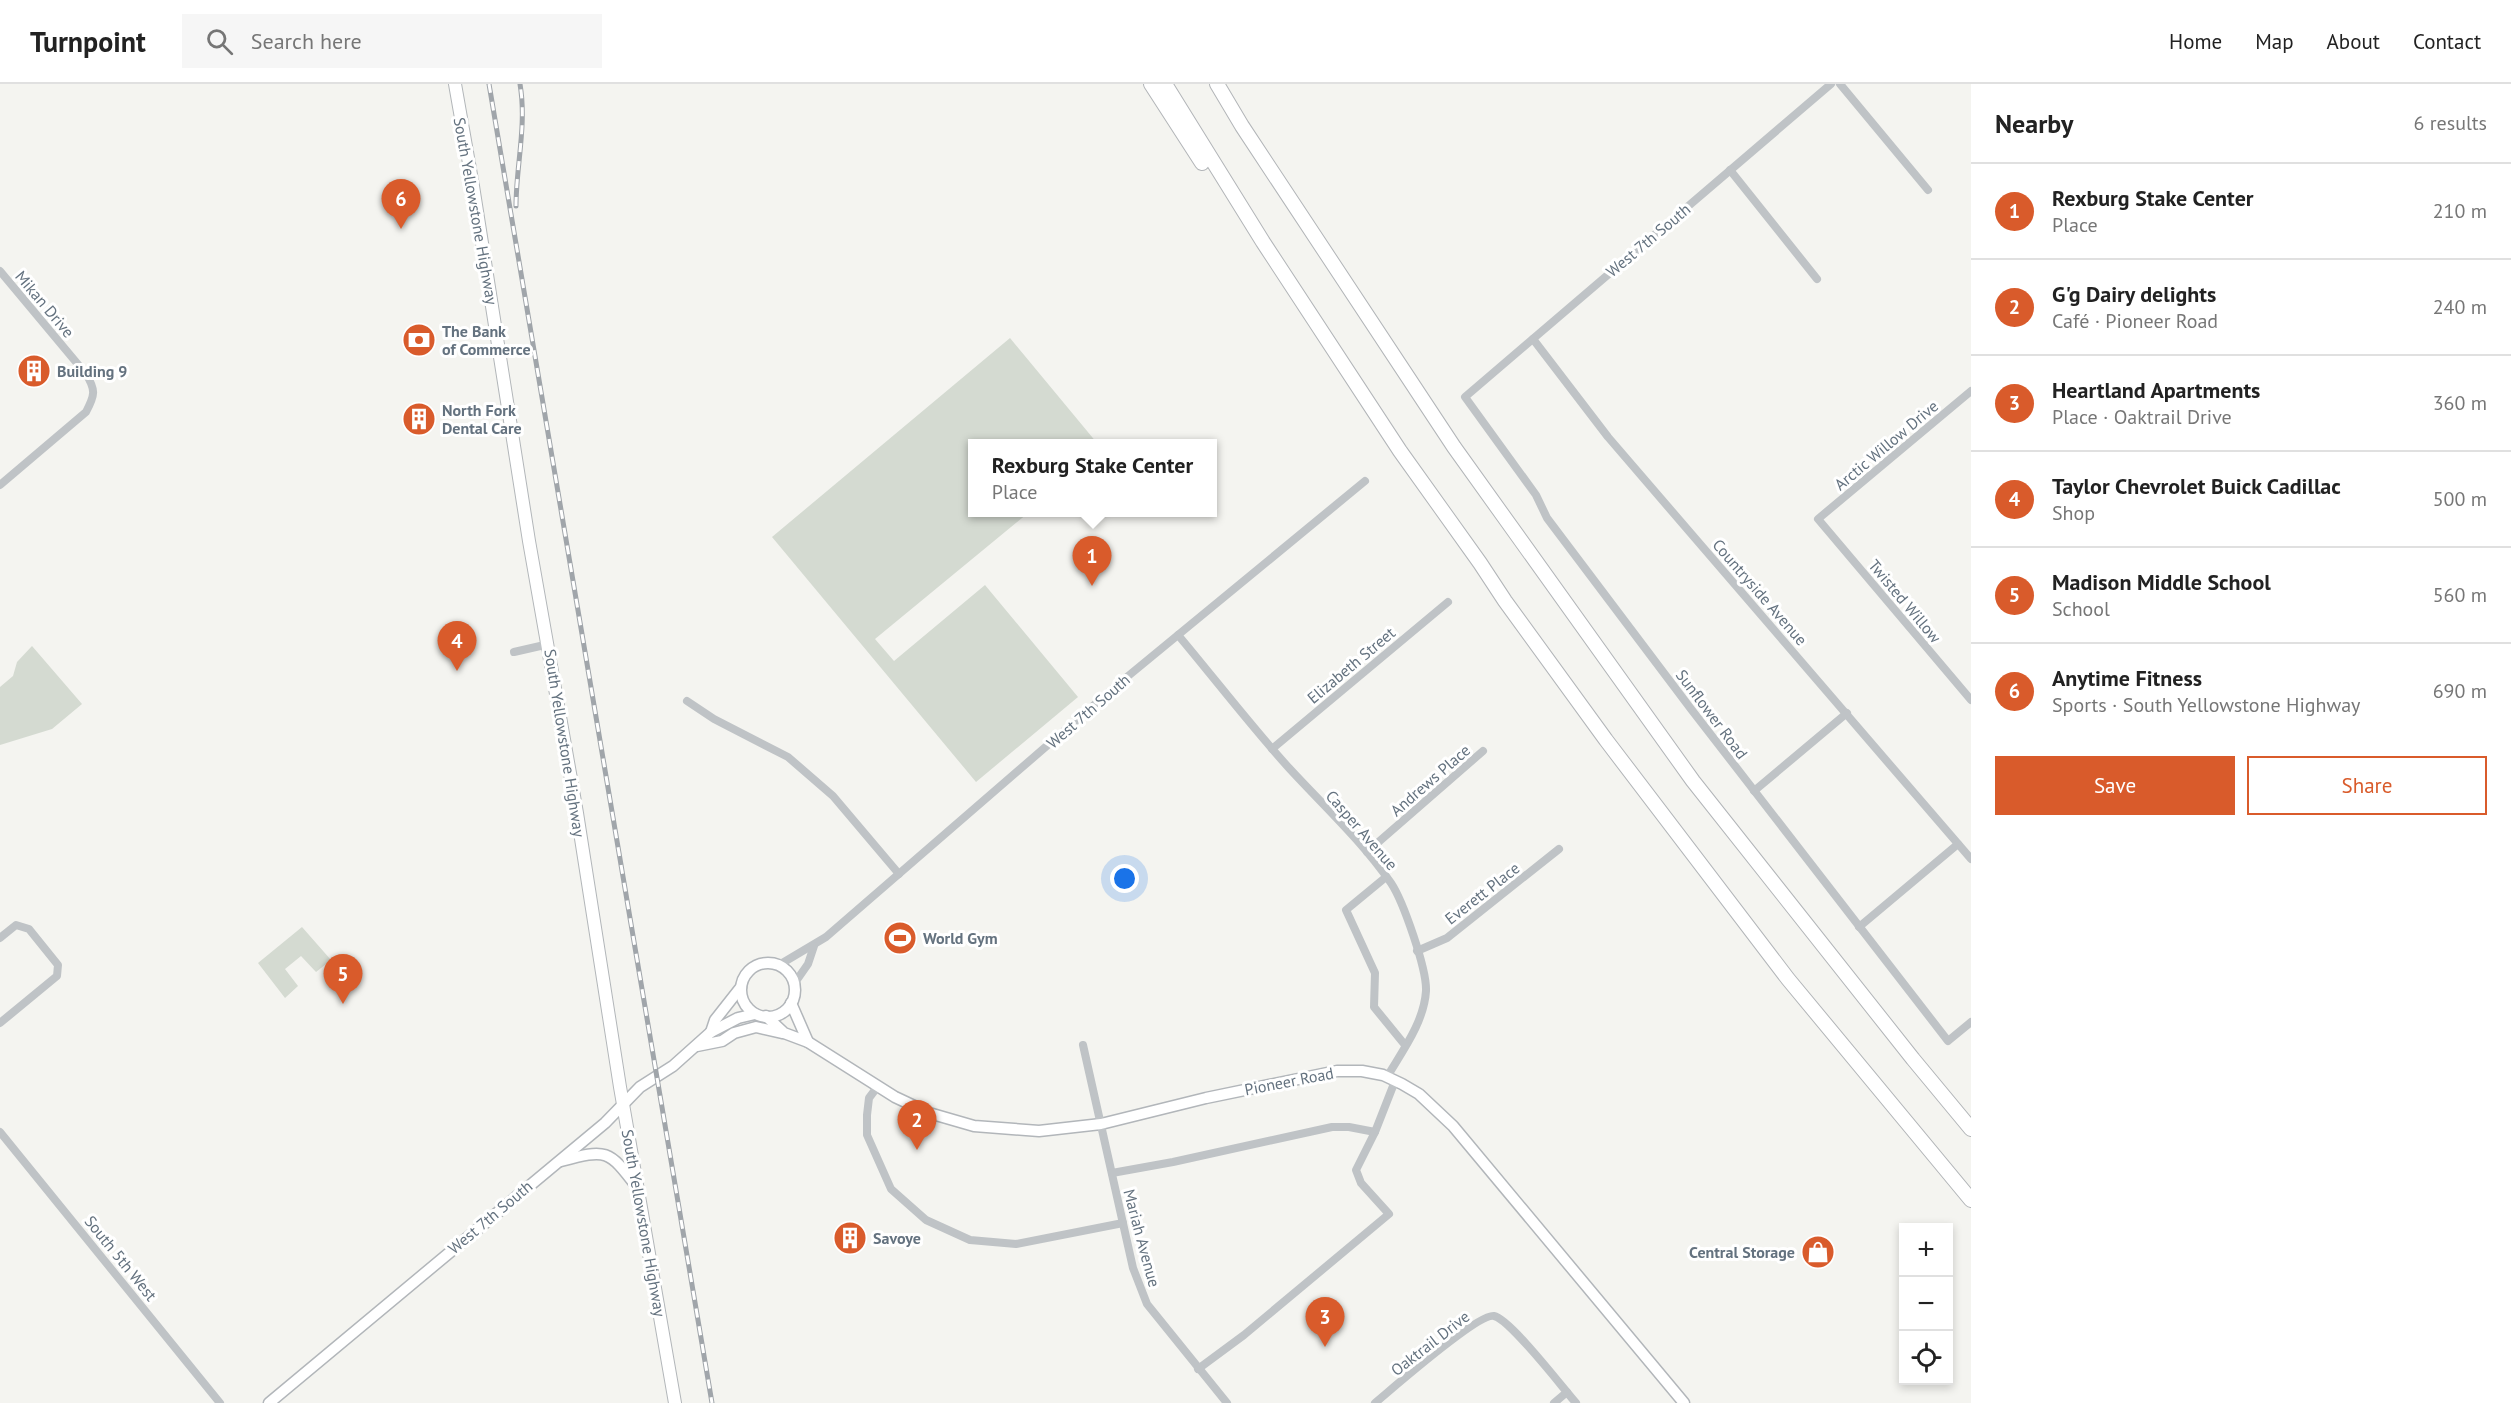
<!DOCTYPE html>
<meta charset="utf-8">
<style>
body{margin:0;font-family:"PT Sans",sans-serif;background:#f6f6f6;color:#222}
.controls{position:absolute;right:18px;bottom:18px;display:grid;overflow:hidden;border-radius:0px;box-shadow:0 3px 9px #0003}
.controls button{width:54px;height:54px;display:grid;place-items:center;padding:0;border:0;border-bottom:2px solid #e0e0e0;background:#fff;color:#222;font:30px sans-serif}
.you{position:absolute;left:1125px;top:795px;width:21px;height:21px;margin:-15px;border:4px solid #fff;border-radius:50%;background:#1a73e8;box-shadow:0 0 0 9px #1a73e833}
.badge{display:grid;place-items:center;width:39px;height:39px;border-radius:50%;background:#d95b2b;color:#fff;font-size:20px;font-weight:700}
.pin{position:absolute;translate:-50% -50px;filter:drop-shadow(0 2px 3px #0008)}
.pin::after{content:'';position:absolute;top:32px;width:21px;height:18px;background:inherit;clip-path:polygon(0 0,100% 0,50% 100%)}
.popup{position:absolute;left:968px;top:355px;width:249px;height:78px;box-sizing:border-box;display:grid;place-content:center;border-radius:0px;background:#fff;filter:drop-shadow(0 2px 4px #0005);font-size:20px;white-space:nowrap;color:#767676}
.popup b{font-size:22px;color:#222}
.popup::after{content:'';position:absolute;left:50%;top:100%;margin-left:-12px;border:12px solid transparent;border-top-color:#fff}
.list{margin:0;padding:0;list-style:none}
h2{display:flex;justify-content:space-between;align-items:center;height:78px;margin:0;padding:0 24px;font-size:26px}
h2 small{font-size:20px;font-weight:400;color:#767676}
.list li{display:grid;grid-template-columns:39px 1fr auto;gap:18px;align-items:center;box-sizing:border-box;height:96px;padding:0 24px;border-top:2px solid #e0e0e0}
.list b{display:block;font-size:22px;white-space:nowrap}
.list p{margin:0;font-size:20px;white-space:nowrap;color:#767676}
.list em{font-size:20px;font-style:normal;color:#767676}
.actions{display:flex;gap:12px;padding:18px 24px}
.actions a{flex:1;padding:14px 0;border:2px solid #d95b2b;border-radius:0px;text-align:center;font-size:21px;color:#d95b2b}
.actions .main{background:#d95b2b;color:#fff}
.icon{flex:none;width:33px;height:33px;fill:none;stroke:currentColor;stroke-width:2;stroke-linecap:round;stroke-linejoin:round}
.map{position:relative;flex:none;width:1971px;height:1319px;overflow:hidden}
header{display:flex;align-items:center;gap:36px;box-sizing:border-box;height:84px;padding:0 30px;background:#fff;border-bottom:2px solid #e0e0e0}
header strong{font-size:28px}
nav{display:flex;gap:33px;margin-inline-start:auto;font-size:21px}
.search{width:420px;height:54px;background:#f6f6f6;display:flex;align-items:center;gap:15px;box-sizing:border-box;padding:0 21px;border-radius:0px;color:#767676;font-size:22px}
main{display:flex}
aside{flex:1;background:#fff}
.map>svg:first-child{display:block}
.green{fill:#d4dad1}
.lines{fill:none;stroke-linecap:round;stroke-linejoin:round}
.secondary-casing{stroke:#b2b6ba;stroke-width:13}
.primary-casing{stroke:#b2b6b9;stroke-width:14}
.highway-casing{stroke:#b2b5b8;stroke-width:16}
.street{stroke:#bfc3c6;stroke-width:8}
.secondary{stroke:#fff;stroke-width:10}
.primary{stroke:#fff;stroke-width:12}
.highway{stroke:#fff;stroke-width:14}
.rail-casing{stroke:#a0a5aa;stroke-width:5}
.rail{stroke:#fff;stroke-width:3;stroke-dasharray:9;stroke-linecap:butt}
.labels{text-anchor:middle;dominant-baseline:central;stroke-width:6;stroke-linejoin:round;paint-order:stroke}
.street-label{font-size:16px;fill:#64727f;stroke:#fff}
.poi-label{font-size:16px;font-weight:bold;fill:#64727f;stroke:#fff;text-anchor:start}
</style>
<header>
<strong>Turnpoint</strong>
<div class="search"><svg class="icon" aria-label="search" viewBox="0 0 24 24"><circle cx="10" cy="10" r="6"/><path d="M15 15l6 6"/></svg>Search here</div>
<nav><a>Home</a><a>Map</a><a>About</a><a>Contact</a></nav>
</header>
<main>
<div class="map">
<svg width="1971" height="1319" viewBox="0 0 1971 1319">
<rect width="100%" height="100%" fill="#f4f4f0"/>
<!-- green -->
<g class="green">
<path d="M1010 254 1097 359 972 360V428L1028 429 875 555 894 577 985 501 1078 613 976 698 772 453Z"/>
<path d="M32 562 82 620 52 645 0 661V603L13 592 17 578Z"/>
<path d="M302 843 331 876 316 888 301 872 285 885 298 902 285 914 258 879Z"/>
</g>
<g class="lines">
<defs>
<g id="secondary">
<circle cx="768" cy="906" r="27"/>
<path d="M791 919 808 958"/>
<path d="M766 932 784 949 808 958 895 1013 929 1029 974 1042 1039 1047 1101 1040 1206 1014 1337 987H1362L1383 991 1402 1000 1419 1010 1453 1042 1684 1319"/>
<path d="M711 948 715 936 741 903"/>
<path d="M697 962 722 957 734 949 756 943 782 949"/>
<path d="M561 1077C607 1065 608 1065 637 1103"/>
<path d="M269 1319 605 1039 640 1003 673 982 711 948 738 934 755 930"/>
</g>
<path id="primary" d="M455 0 473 102 529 457 577 729 620 1003 675 1319"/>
<g id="highway">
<path d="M1151 0 1202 79"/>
<path d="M1165 0 1263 158 1400 367 1480 479 1505 517 1606 656 1788 895 1971 1116"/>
<path d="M1217 0 1242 42 1454 363 1693 697 1913 975 1971 1045"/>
</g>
</defs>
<!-- secondary casing -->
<use href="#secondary" class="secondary-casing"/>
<!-- primary casing -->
<use href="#primary" class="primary-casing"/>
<!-- highway casing -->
<use href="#highway" class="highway-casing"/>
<!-- street -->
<g class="street">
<path d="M1831 0 1465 313 1536 411 1547 434 1691 625 1948 957 1971 938"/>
<path d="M1840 0 1928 106"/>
<path d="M1730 86 1817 195"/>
<path d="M0 187 86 290C96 306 95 311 86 328L0 401"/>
<path d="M1533 255 1608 353 1971 775"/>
<path d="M1971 307 1818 435 1971 616"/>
<path d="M1178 551C1215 595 1250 641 1289 684 1323 721 1362 757 1391 799 1403 817 1427 885 1426 907 1424 938 1403 966 1387 993"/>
<path d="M514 568 549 560"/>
<path d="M687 617 714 635 788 673 833 712 899 790"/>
<path d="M1272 665 1448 518"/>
<path d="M1754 707 1847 629"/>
<path d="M1367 768 1483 667"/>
<path d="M1386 793 1346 826 1375 889 1374 923 1405 961"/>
<path d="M1859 843 1958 760"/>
<path d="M0 854 16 841 29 845 58 881 57 892 0 939"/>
<path d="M1417 867 1447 854 1559 765"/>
<path d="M779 881 826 853 1116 602 1365 397"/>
<path d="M794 900 808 880 814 862"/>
<path d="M1083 961 1133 1184 1147 1220 1227 1319"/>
<path d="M878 1002 869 1014 867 1031V1051L891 1105 926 1136 970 1156 1016 1160 1123 1139"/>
<path d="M0 1048 220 1319"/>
<path d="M1112 1089 1173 1078 1332 1043H1349L1375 1048 1395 997"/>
<path d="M1198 1285 1244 1251 1389 1130 1361 1099 1356 1086 1375 1048"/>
<path d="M1375 1319C1392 1305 1478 1229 1494 1232 1510 1235 1562 1303 1576 1319"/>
<path d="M1554 1319 1567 1308"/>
</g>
<!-- secondary -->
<use href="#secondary" class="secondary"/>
<!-- primary -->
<use href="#primary" class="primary"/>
<!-- highway -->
<use href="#highway" class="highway"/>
<defs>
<g id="rail">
<path d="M489 0 712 1319"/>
<path d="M516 122C516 82 527 41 520 0"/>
</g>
</defs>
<!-- rail casing -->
<use href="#rail" class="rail-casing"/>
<!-- rail -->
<use href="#rail" class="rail"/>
</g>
<!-- icons -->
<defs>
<symbol id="bank-disc" viewBox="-11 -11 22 22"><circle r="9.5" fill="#d95b2b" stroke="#fff"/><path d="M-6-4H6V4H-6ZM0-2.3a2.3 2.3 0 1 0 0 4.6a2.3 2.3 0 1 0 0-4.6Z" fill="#fff"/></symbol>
<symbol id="building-disc" viewBox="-11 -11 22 22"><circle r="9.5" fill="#d95b2b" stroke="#fff"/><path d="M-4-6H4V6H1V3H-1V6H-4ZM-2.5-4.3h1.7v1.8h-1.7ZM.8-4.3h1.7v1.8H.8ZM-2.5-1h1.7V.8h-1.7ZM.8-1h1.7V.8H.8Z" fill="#fff"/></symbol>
<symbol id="stadium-disc" viewBox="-11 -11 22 22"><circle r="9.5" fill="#d95b2b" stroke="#fff"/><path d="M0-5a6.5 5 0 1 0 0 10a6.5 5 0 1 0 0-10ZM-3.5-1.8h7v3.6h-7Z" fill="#fff"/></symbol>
<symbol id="shop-disc" viewBox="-11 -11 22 22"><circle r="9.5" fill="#d95b2b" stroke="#fff"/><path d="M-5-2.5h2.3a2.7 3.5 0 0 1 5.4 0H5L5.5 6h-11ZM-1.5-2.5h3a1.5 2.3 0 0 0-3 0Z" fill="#fff"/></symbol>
</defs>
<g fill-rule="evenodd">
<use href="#bank-disc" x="400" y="237" width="38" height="38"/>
<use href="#building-disc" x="15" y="268" width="38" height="38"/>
<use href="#building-disc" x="400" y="316" width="38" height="38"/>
<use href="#stadium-disc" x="881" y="835" width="38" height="38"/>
<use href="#building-disc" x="831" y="1135" width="38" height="38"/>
<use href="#shop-disc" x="1799" y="1149" width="38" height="38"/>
</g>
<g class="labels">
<!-- street labels -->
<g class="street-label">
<text transform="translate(476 127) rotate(80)">South Yellowstone Highway</text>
<text transform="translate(1648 156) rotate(-40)">West 7th South</text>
<text transform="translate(45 220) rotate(50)">Mikan Drive</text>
<text transform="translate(1886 361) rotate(-40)">Arctic Willow Drive</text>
<text transform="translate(1760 508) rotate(49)">Countryside Avenue</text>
<text transform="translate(1905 517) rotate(50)">Twisted Willow</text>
<text transform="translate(1351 581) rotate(-40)">Elizabeth Street</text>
<text transform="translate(1088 627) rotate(-41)">West 7th South</text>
<text transform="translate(1712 630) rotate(53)">Sunflower Road</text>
<text transform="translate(565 659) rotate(81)">South Yellowstone Highway</text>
<text transform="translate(1430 696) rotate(-41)">Andrews Place</text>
<text transform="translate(1362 746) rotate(49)">Casper Avenue</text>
<text transform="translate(1482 809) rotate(-38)">Everett Place</text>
<text transform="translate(1289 997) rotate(-11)">Pioneer Road</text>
<text transform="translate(490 1133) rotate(-40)">West 7th South</text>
<text transform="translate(644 1139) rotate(80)">South Yellowstone Highway</text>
<text transform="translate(1142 1154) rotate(75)">Mariah Avenue</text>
<text transform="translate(121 1174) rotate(51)">South 5th West</text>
<text transform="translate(1430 1259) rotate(-38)">Oaktrail Drive</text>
</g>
<!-- poi labels -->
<g class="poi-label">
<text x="442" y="247">The Bank<tspan x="442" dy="18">of Commerce</tspan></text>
<text x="57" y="287">Building 9</text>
<text x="442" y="326">North Fork<tspan x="442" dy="18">Dental Care</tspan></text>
<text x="923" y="854">World Gym</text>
<text x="873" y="1154">Savoye</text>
<text x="1795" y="1168" text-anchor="end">Central Storage</text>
</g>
</g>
</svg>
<div class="controls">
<button>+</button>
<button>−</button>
<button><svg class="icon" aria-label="locate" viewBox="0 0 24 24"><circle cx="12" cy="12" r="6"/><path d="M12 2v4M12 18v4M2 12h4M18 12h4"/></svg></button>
</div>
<div class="you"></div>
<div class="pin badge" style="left:1092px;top:502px">1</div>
<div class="popup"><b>Rexburg Stake Center</b>Place</div>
<div class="pin badge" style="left:917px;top:1066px">2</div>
<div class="pin badge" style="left:1325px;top:1263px">3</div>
<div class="pin badge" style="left:457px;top:587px">4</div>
<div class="pin badge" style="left:343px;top:920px">5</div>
<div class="pin badge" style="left:401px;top:145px">6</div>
</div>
<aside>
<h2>Nearby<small>6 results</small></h2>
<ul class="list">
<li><span class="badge">1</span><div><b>Rexburg Stake Center</b><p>Place</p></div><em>210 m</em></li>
<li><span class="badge">2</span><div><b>G'g Dairy delights</b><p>Café · Pioneer Road</p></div><em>240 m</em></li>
<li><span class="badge">3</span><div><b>Heartland Apartments</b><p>Place · Oaktrail Drive</p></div><em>360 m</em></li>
<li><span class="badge">4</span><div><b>Taylor Chevrolet Buick Cadillac</b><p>Shop</p></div><em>500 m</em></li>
<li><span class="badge">5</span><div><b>Madison Middle School</b><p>School</p></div><em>560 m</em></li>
<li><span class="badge">6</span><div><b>Anytime Fitness</b><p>Sports · South Yellowstone Highway</p></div><em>690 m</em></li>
</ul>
<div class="actions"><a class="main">Save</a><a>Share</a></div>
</aside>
</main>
